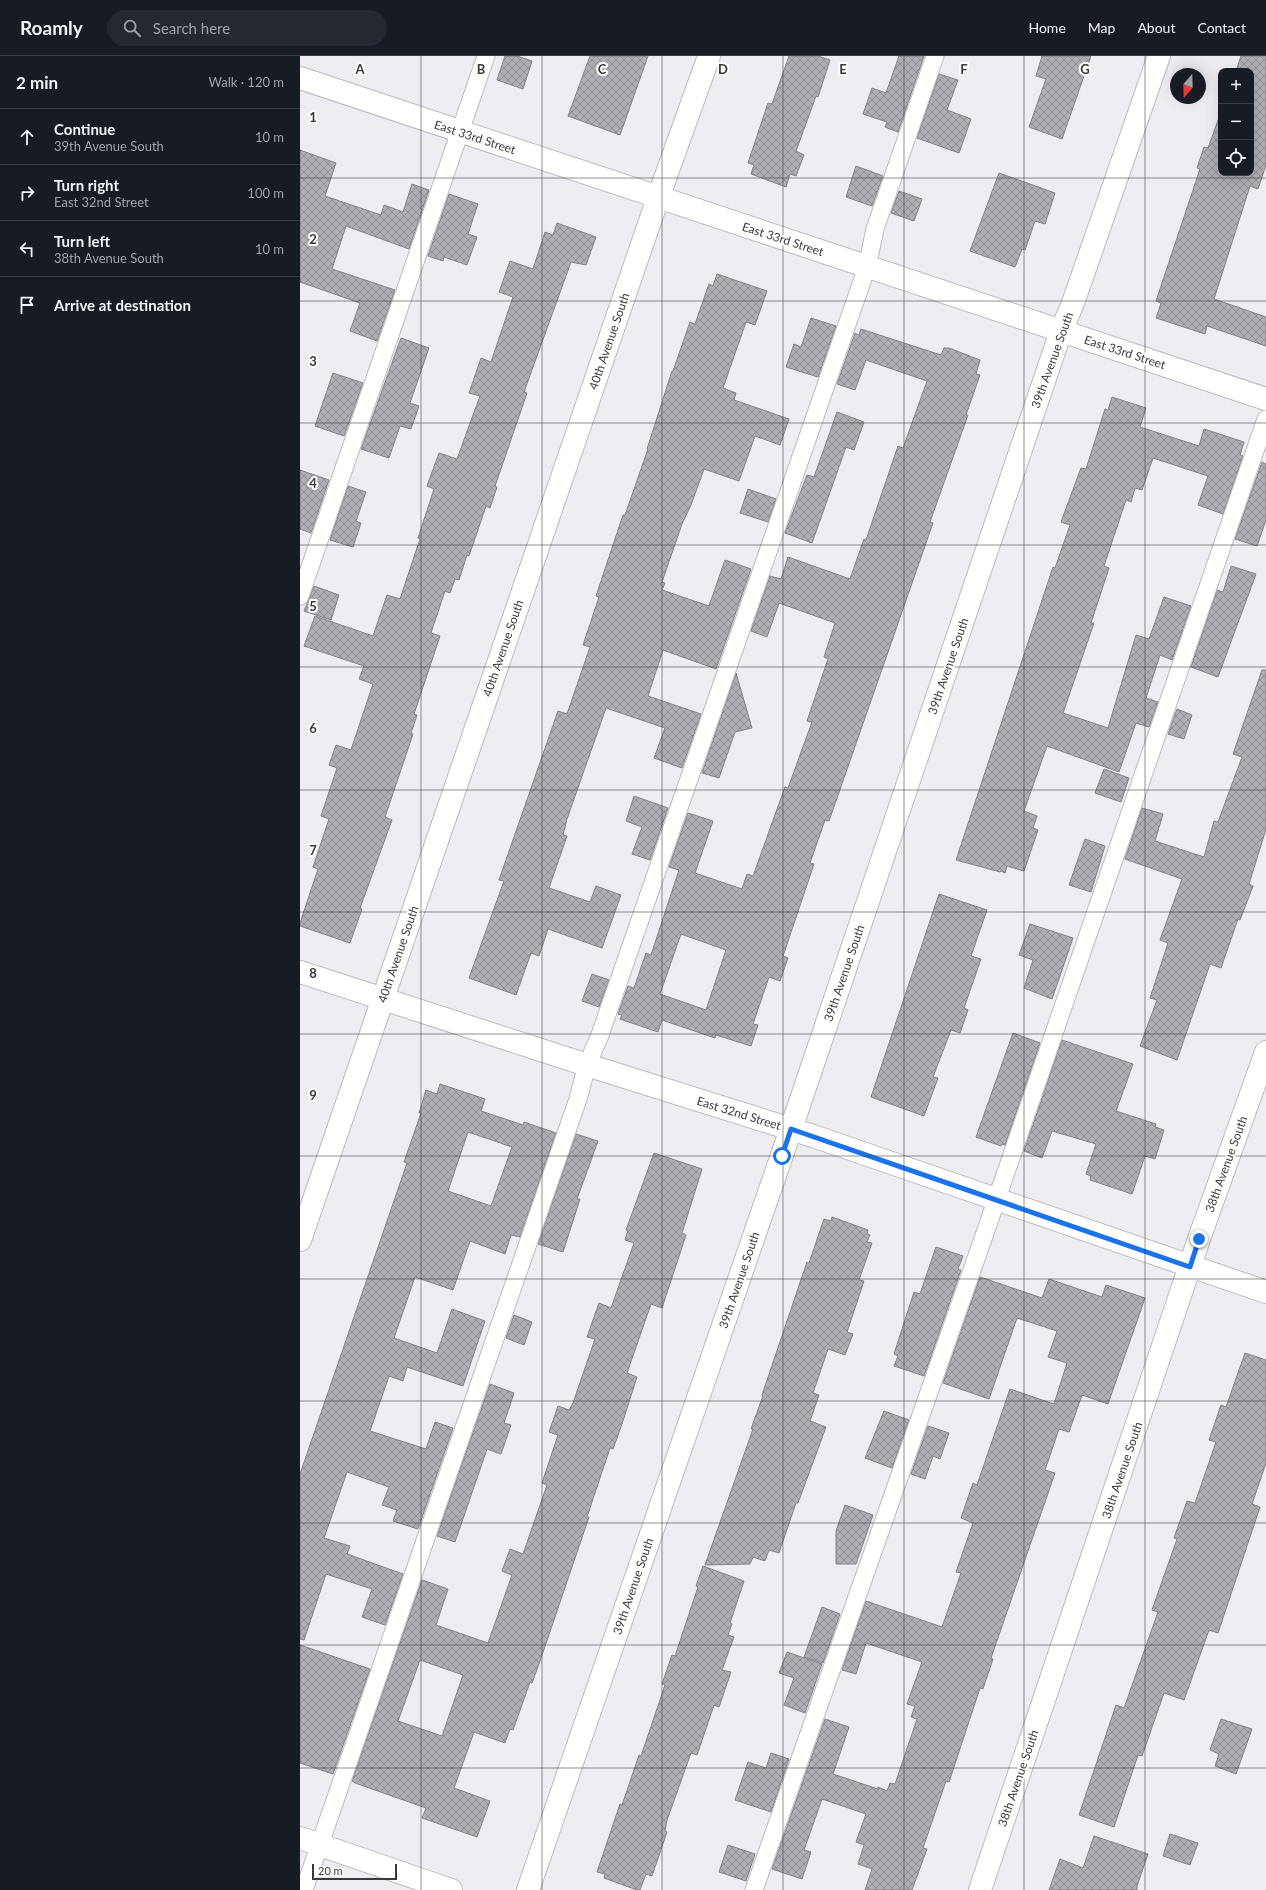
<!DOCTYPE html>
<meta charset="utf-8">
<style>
body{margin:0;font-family:Lato,sans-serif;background:#242831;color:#f1f3f6}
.controls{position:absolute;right:12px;top:12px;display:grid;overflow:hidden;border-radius:8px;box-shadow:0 4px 16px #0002}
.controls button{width:36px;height:36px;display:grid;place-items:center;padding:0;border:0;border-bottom:1px solid #363941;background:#171b24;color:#f1f3f6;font:20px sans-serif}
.compass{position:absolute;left:870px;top:12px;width:36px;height:36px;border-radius:50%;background:#171b24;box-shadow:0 4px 16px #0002;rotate:199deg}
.scale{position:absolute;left:12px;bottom:10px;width:85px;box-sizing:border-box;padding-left:4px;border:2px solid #3a393c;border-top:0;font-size:11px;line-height:14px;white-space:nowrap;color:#3a393c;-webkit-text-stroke:3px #fff;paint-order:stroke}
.stop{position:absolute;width:12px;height:12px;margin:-9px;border:3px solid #1a73e8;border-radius:50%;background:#fff}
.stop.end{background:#1a73e8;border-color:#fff;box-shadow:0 1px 4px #0008}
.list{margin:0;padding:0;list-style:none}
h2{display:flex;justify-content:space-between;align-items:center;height:52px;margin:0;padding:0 16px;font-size:17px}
h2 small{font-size:13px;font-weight:400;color:#9ea1a6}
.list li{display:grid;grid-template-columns:26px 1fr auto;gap:12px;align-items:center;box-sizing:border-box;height:56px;padding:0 16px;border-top:1px solid #363941}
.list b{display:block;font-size:15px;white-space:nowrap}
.list p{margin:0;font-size:13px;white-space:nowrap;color:#9ea1a6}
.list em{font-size:13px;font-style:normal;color:#9ea1a6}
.icon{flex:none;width:22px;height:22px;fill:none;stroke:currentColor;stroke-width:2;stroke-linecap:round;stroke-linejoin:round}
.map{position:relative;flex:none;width:966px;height:1834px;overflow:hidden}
header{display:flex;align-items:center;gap:24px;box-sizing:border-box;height:56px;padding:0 20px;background:#171b24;border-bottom:1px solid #363941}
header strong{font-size:19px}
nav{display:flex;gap:22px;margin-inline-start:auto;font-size:14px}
.search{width:280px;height:36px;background:#242831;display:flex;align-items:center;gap:10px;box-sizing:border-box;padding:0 14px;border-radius:22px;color:#9ea1a6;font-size:15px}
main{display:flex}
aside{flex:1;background:#171b24}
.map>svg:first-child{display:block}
.building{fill:url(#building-cross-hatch);stroke:#848287;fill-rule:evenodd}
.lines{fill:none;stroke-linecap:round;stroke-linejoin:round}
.lane-casing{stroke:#bcb9bf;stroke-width:19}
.street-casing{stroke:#bcb9bf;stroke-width:24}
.lane{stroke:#fff;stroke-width:17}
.street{stroke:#fff;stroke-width:22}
.route{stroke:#1a73e8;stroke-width:5}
.grid{fill:none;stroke:#3a393c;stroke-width:1;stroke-opacity:0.55}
.labels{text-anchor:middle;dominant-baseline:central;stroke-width:4;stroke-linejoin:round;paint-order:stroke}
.street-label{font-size:12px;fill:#3a393c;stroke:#fff}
.grid-label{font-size:13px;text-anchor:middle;font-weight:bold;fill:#3a393c;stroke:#fff;stroke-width:4;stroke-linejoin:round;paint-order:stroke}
</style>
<header>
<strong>Roamly</strong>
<div class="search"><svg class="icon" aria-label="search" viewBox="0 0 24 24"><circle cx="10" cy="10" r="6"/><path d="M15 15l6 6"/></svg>Search here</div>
<nav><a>Home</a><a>Map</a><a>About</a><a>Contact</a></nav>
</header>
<main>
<aside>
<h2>2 min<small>Walk · 120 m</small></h2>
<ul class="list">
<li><svg class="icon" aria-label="ahead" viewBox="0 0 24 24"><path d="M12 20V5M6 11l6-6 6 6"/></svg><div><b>Continue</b><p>39th Avenue South</p></div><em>10 m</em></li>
<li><svg class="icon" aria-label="right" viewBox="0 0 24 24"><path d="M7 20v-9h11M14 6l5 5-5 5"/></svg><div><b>Turn right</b><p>East 32nd Street</p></div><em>100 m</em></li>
<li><svg class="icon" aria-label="left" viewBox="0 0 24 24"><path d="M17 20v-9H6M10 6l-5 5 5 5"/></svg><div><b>Turn left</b><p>38th Avenue South</p></div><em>10 m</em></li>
<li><svg class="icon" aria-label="arrive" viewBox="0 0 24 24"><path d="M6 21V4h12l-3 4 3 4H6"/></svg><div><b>Arrive at destination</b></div></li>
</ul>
</aside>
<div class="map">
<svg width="966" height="1834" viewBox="0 0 966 1834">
<defs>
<pattern id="building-cross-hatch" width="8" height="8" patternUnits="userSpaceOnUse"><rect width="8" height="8" fill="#b0aeb4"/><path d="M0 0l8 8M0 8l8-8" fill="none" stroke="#908f94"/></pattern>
</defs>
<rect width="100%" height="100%" fill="#efecf2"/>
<!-- building -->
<g class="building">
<path d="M205 0H217L232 5 223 33 197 24Z"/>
<path d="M290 0H348L320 79 268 60Z"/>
<path d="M489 0H518L530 4 518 41 516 40 496 95 504 99 496 120 490 118 486 131 451 118 454 109 448 107 468 47 472 48Z"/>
<path d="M599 0H624L598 76 585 71 587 66 563 58 572 32 586 37Z"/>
<path d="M742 0H791L762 83 729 71 746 23 736 20Z"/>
<path d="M941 0H966V109L958 133 950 130 914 243 966 261V290L907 270 905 278 856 262 861 247 856 245 900 113 897 112 904 91 908 92 921 56V117H951V15H936Z"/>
<path d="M639 18 658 24 647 54 671 63 659 97 617 82Z"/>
<path d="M0 94 36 107 25 140 81 159 84 149 103 156 112 128 129 134 109 193 46 170 32 213 95 234 77 285 50 275 60 247 0 226Z"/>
<path d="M556 110 583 120 572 150 546 141Z"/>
<path d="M699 117 755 137 745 168 735 165 725 194 722 193 715 211 670 195Z"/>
<path d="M599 135 622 143 614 165 591 157Z"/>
<path d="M149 138 178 148 168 178 177 181 167 209 144 201 143 205 128 200Z"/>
<path d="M257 167 296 181 286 209 271 206 224 336 227 337 195 430 197 431 190 452 186 450 169 500 167 499 159 524 155 523 150 537 145 535 131 577 140 580 114 658 117 659 111 677 113 678 85 761 92 764 60 852 62 853 50 887 0 870V867L18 813 13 811 29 763 21 760 37 712 29 709 36 689 51 694 73 628 59 623 64 610 4 590 15 560 73 580 87 539 100 543 120 483 118 482 134 433 127 430 139 397 157 403 180 340 169 337 181 302 191 306 213 241 199 236 210 205 233 213 245 176 253 179Z"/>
<path d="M417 218 467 235 455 269 446 266 423 332 436 337 434 344 489 363 480 389 455 380 439 425 404 413 391 449 382 468 362 526 365 527 362 534 409 550 425 504 451 513 416 613 363 594 348 640 401 658 382 712 354 702 365 672 306 652 267 763 263 779 267 780 249 832 290 846 296 830 321 839 302 892 248 873 239 900 231 897 216 939 169 922 204 825 199 824 258 655 267 658 290 591 283 589 299 541 296 540 323 459H325L348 393H347L372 315H373L390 266 395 268 409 228 413 230Z"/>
<path d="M511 262 536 270 518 321 486 311 494 288 501 291Z"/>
<path d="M561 273 641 299 644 292H649L680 304 676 318 680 319 666 359H668L630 466 633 467 529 765 525 764 510 807 514 808 483 900 488 902 480 925 469 921 453 968 458 969 451 990 416 979 415 982 362 964 358 976 320 963 322 959 318 958 328 930 334 932 346 897 351 899 379 814 369 811 388 757 413 765 395 817 442 833 447 818 453 820 485 731 488 732 512 666 507 665 528 603 524 601 535 567 479 547 467 581 451 575 470 520 481 523 488 501 550 523 564 483 566 484 598 390 603 392 627 325 566 304 555 334 537 328 555 277 559 279ZM381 878 426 894 406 954 360 938Z"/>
<path d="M101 282 129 292 110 347 119 350 111 373 100 370 89 402 61 393Z"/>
<path d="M33 317 63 327 44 380 15 370Z"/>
<path d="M812 341 846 352 840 371 899 390 904 373 944 386 940 399 943 400 923 458 898 449 908 420 853 402 842 434 835 432 831 446 826 444 804 510 809 512 791 567H794L763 657 808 672 836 579 849 583 864 541 891 550 872 604 860 599 846 642 858 646 849 671 836 667 819 716 747 690 724 755 737 760 733 772 738 774 724 815 707 810 705 817 701 815 700 816 656 804 753 511 755 512 770 469 761 466 781 412 786 413 805 353 808 354Z"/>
<path d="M537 356 564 366 554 394 546 391 512 487 485 477 507 419 514 421Z"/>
<path d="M962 406 966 408V464L957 490 935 483Z"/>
<path d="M0 414 29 424 11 477 0 473Z"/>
<path d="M48 430 66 436 56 465 61 467 53 491 30 484Z"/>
<path d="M448 433 476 443 468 466 440 457Z"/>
<path d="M931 510 956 518 918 621 891 611 917 534 923 536Z"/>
<path d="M14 530 39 539 31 564 4 555Z"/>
<path d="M962 614H966V773L949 828 953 830 940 864 938 863 921 912 910 908 877 1004 840 990 857 944 850 942 868 887 860 884 882 823 825 803 842 752 863 758 855 785 904 801 914 765 918 766 942 701 933 698Z"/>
<path d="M436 617 452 672 435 676 419 722 402 717Z"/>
<path d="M877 653 892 659 884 683 868 678Z"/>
<path d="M804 713 829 722 821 746 795 737Z"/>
<path d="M334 740 368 752 350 804 332 798 342 771 326 765Z"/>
<path d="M785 783 805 790 791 836 769 829Z"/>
<path d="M639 838 687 854 671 900 681 903 664 952 668 954 660 977 651 974 633 1021 638 1022 624 1060 571 1041Z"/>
<path d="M730 868 773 882 752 943 724 932 733 904 719 899Z"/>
<path d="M292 918 309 924 299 951 282 945Z"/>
<path d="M713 977 740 987 705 1089 702 1088 701 1090 676 1081Z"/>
<path d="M762 984 833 1008 816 1055 856 1068 855 1071 864 1074 855 1103 845 1100 844 1103 832 1138 790 1124 791 1120 786 1118 796 1088 752 1075 742 1102 724 1095Z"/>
<path d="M140 1028 185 1043 181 1055 223 1069 224 1066 256 1077 220 1181 211 1179 205 1198 170 1185 153 1234 115 1221 94 1282 137 1297 152 1253 185 1265 163 1330 107 1311 103 1325 89 1320 70 1375 126 1393 135 1366 153 1372 118 1473 93 1465 97 1454 82 1449 89 1431 47 1416 24 1482 50 1490 47 1498 103 1518 85 1569 62 1561 72 1533 26 1518 4 1584 0 1583V1418L107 1107 104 1106 121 1057H119L126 1034 137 1038ZM168 1076 212 1091 191 1150 148 1135Z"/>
<path d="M276 1078 298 1085 277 1143H280L263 1196 238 1188Z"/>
<path d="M354 1097 402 1113 382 1177 386 1179 362 1252 351 1248 327 1317 337 1321 322 1368 313 1393 310 1392 287 1461H289L240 1605 232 1627 230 1626 213 1674 210 1673 205 1687 174 1676 154 1732 190 1745 177 1781 122 1762 126 1752 55 1727 52 1725 122 1524 148 1533 136 1569 188 1587 212 1519 202 1515 210 1493 223 1498 247 1429 242 1427 258 1379 249 1376 258 1350 269 1354 273 1347 295 1283 287 1281 299 1247 311 1252 334 1187 325 1184 328 1174H326ZM120 1604 163 1619 142 1680 98 1665Z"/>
<path d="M532 1161 568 1174 567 1178 570 1179 567 1186 572 1187 559 1224 564 1225 547 1276 553 1278 545 1299 528 1293 513 1337 519 1339 510 1365 526 1371 498 1447H496L479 1497 469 1494 465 1505 453 1501 450 1508 405 1509 453 1373H451L463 1340 462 1339 507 1206 509 1207 524 1163 531 1165Z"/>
<path d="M636 1191 663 1200 658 1213 661 1214 624 1320 594 1310 598 1300 594 1298 614 1236 620 1238Z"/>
<path d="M680 1221 742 1242 749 1223 802 1241 806 1229 845 1242 808 1348 782 1339 769 1376 759 1373 745 1414 755 1417 691 1602 693 1603 683 1633 680 1632 649 1726 646 1725 623 1792 627 1793 612 1834H565L572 1813 558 1808 564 1789 556 1786 566 1758 522 1743 504 1794 511 1796 502 1823 472 1813 525 1663 549 1671 533 1718 578 1733V1731L587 1735 590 1727 595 1728 617 1663 611 1661 615 1650 607 1648 622 1606 566 1587 556 1618 542 1614 566 1545 642 1571 661 1517 656 1516 673 1467 661 1462 673 1427 677 1429 710 1333 754 1348 767 1307 748 1301 757 1275 717 1262 689 1343 643 1327Z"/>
<path d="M214 1259 232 1266 224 1289 206 1282Z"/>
<path d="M945 1297 966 1304V1407L952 1448 960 1451 918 1577 909 1574 884 1644 864 1637 842 1700 838 1699 814 1771 779 1759 816 1649 824 1652 858 1556 852 1554 877 1483 874 1482 887 1445 895 1447 916 1386 909 1384 921 1349 926 1351Z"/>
<path d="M190 1328 214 1337 204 1367 211 1369 201 1398 187 1393 155 1486 137 1480Z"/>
<path d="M584 1355 609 1364 592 1412 565 1402Z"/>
<path d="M628 1370 649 1377 640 1403 633 1400 625 1423 611 1418Z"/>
<path d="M545 1449 573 1459 556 1508H536V1475Z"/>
<path d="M403 1510 444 1525 430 1567 432 1568 428 1579 434 1581 422 1614 431 1616 419 1651 414 1649 397 1699 391 1697 367 1764 365 1775 367 1776 352 1820 346 1818 340 1834H337L304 1822 305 1818 297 1816 320 1748 322 1749 339 1699 341 1700 365 1629 362 1628 372 1599 375 1600 398 1531 396 1530Z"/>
<path d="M522 1551 540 1558 523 1607 504 1601Z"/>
<path d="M0 1589 70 1613 33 1718 0 1707Z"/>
<path d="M487 1596 522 1608 505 1657 484 1649 494 1622 479 1617Z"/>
<path d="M921 1663 952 1673 936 1718 915 1710 919 1698 910 1694Z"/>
<path d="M471 1697 489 1703 471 1756 435 1744 448 1706 466 1712Z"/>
<path d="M870 1778 898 1787 890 1809 863 1800Z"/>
<path d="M794 1780 848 1798 837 1830V1834H749L760 1803 783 1812Z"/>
<path d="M428 1789 455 1798 446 1825 419 1816Z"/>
</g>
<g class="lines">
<defs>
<g id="lane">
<path d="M0 540 186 0"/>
<path d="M4 1834 278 1043 287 1009 300 979 567 211 575 173 635 0"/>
<path d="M454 1834 685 1177 966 363"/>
</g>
<g id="street">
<path d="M0 22 966 343"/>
<path d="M0 916 287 1009 513 1080 966 1236"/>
<path d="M0 1184 358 142 409 0"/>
<path d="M0 1782 151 1834"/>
<path d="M228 1834 491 1073 761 275 773 247 859 0"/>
<path d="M680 1834 899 1183 966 996"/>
</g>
</defs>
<!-- lane casing -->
<use href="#lane" class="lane-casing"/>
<!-- street casing -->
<use href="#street" class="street-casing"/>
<!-- lane -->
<use href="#lane" class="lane"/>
<!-- street -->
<use href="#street" class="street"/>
</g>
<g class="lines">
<!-- route -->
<path class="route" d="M482 1100 491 1073 890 1211 899 1183"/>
</g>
<!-- grid -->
<path class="grid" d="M121 0V1834M242 0V1834M362 0V1834M483 0V1834M604 0V1834M724 0V1834M845 0V1834M0 122H966M0 245H966M0 367H966M0 489H966M0 611H966M0 734H966M0 856H966M0 978H966M0 1100H966M0 1223H966M0 1345H966M0 1467H966M0 1589H966M0 1712H966"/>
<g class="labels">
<!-- street labels -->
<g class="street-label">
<text transform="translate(175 81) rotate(18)">East 33rd Street</text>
<text transform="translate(483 183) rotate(18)">East 33rd Street</text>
<text transform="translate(309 285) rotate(-71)">40th Avenue South</text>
<text transform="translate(825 296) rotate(18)">East 33rd Street</text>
<text transform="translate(752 304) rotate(-70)">39th Avenue South</text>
<text transform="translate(203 592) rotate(-71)">40th Avenue South</text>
<text transform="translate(648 610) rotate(-71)">39th Avenue South</text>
<text transform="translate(98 898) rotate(-71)">40th Avenue South</text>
<text transform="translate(544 917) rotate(-71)">39th Avenue South</text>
<text transform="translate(439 1057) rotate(17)">East 32nd Street</text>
<text transform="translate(926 1108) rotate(-70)">38th Avenue South</text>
<text transform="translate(439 1224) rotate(-71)">39th Avenue South</text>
<text transform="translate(822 1414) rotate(-71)">38th Avenue South</text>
<text transform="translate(333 1530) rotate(-71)">39th Avenue South</text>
<text transform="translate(718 1722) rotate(-71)">38th Avenue South</text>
</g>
</g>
<g class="grid-label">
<text x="60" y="18">A</text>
<text x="181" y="18">B</text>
<text x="302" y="18">C</text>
<text x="423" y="18">D</text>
<text x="543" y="18">E</text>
<text x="664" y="18">F</text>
<text x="785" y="18">G</text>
<text x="13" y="66">1</text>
<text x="13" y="188">2</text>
<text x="13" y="310">3</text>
<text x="13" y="432">4</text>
<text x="13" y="555">5</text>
<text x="13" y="677">6</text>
<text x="13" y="799">7</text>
<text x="13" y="922">8</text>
<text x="13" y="1044">9</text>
</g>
</svg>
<div class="controls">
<button>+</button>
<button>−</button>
<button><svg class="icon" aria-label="locate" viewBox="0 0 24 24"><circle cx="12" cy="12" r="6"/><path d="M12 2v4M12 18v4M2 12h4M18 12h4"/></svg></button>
</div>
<svg class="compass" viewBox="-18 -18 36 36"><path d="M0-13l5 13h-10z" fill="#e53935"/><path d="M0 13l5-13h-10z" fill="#9ea1a6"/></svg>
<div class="scale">20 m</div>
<div class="stop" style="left:482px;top:1100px"></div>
<div class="stop end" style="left:899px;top:1183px"></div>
</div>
</main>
